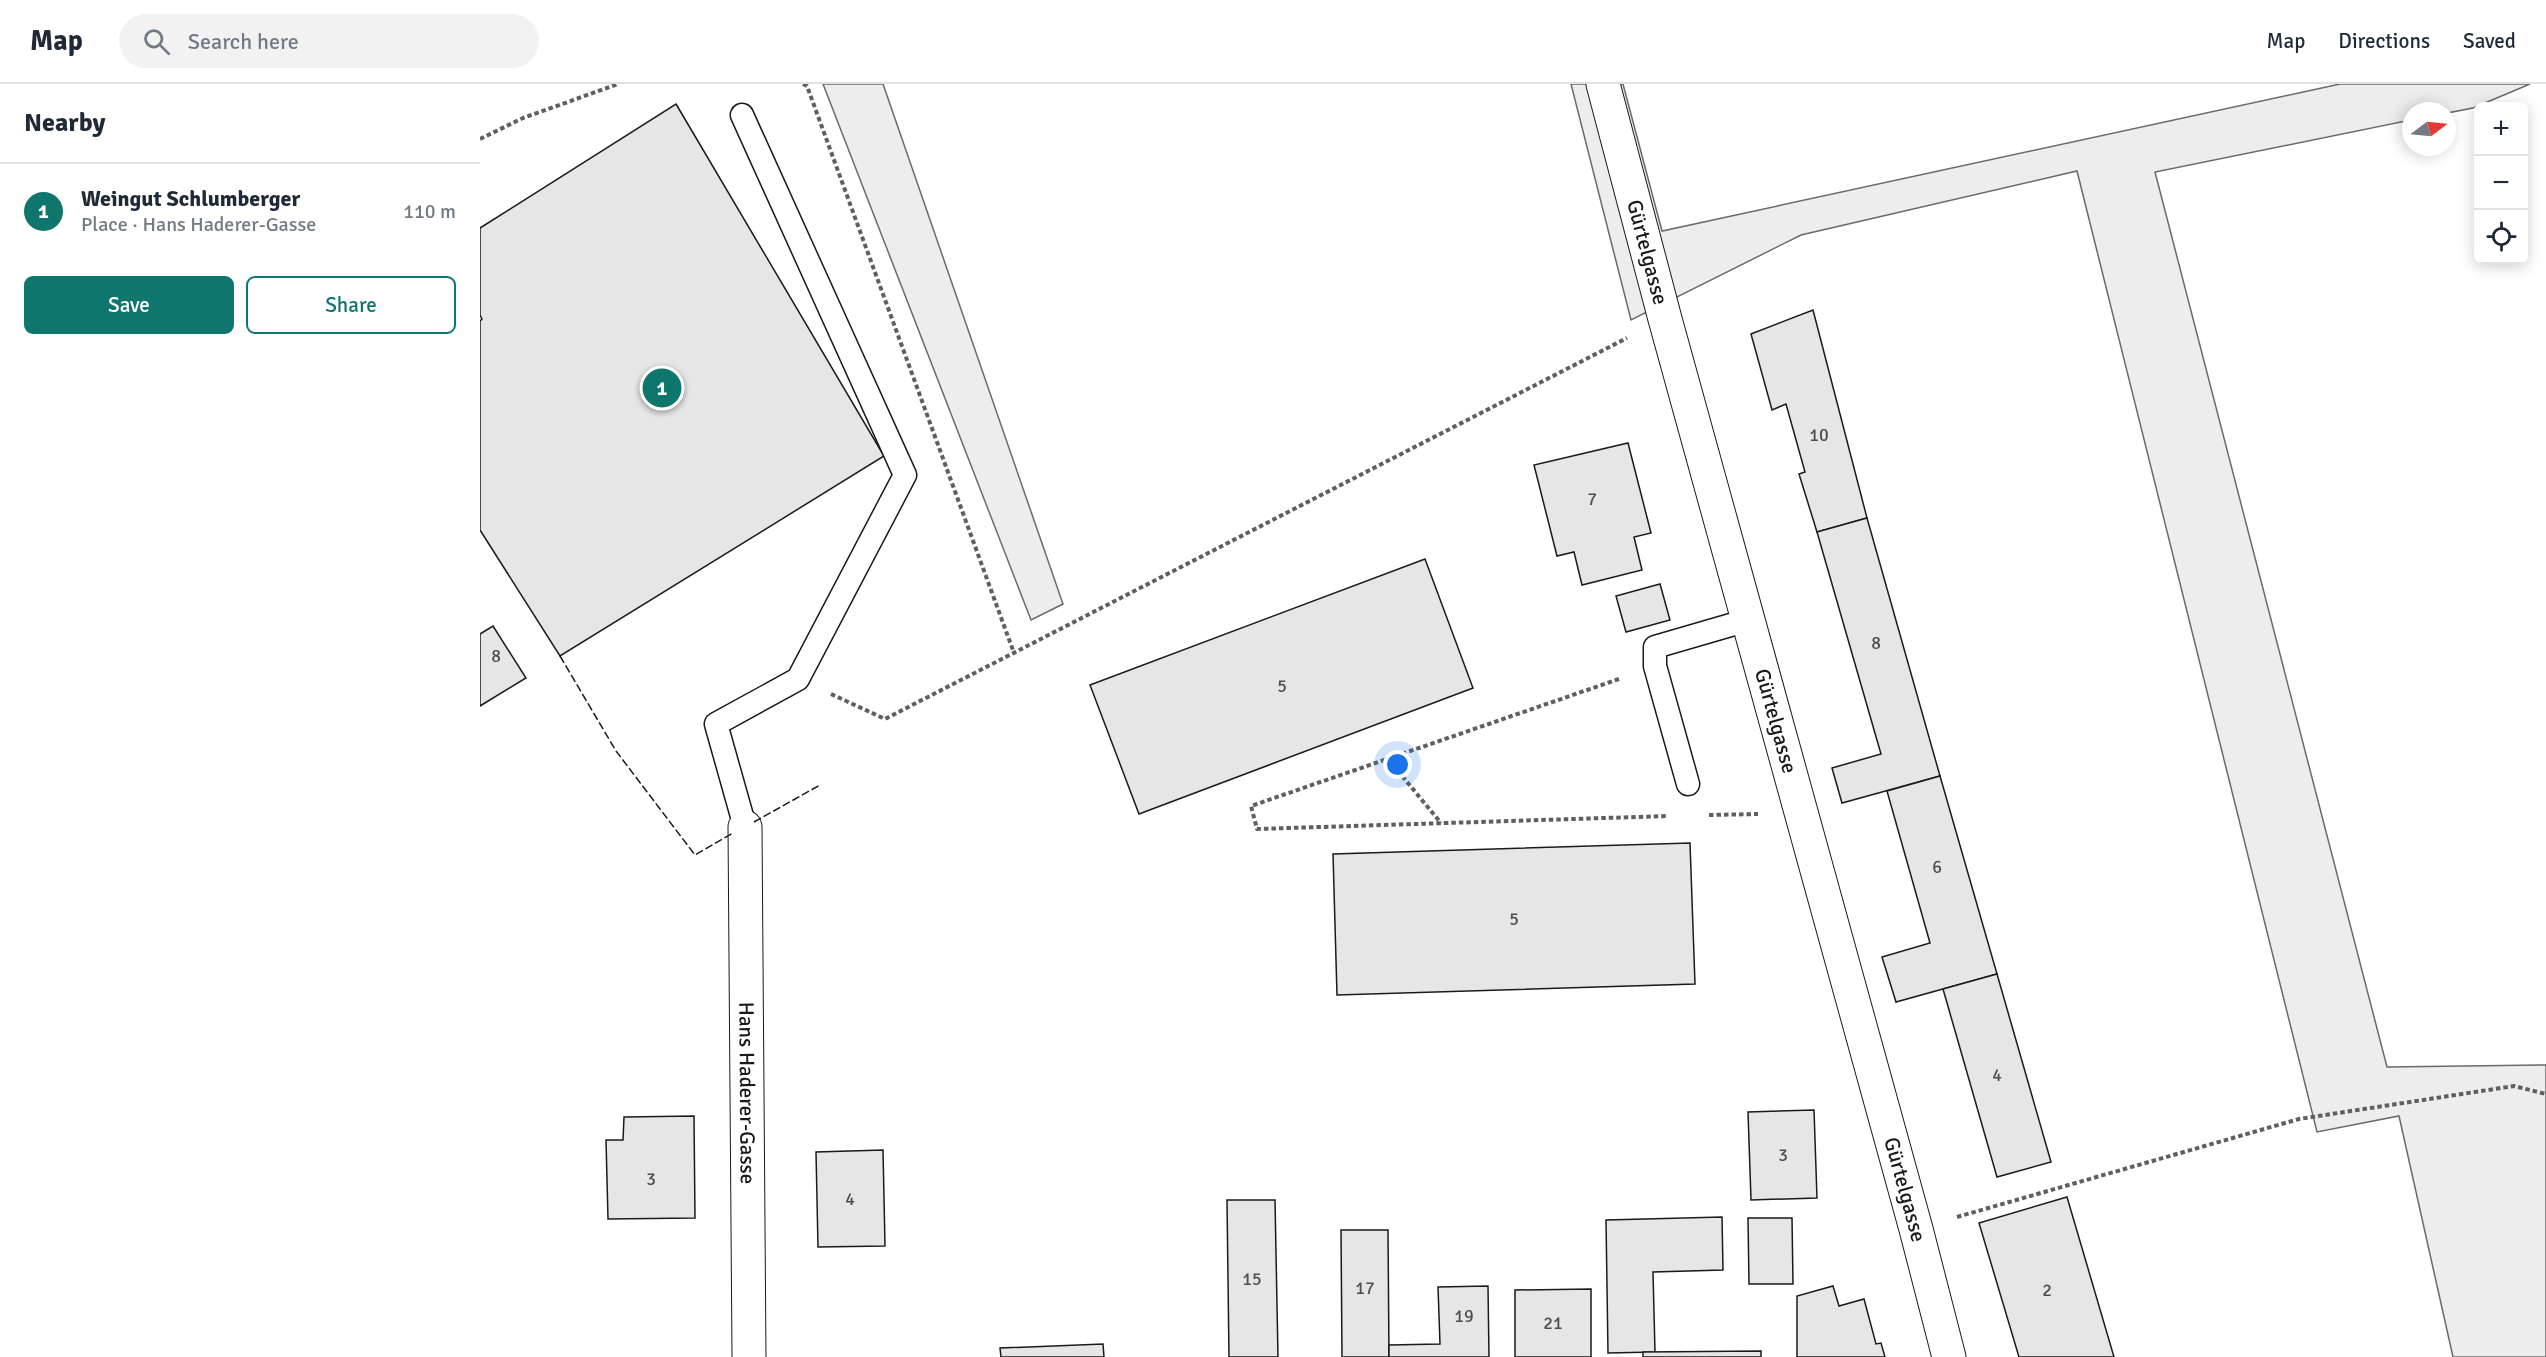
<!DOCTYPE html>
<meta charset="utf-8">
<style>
body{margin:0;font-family:Signika,sans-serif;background:#f2f2f3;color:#1f2937}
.controls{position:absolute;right:18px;top:18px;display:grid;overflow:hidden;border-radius:9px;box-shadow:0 3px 15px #0003}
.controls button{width:54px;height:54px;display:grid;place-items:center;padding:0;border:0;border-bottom:2px solid #e0e1e3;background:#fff;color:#1f2937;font:30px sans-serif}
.compass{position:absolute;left:1922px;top:18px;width:54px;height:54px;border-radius:50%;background:#fff;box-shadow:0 3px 15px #0003;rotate:74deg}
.you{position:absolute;left:918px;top:681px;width:21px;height:21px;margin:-15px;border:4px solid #fff;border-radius:50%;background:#1a73e8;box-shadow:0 0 0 9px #1a73e833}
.badge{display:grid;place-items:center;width:39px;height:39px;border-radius:50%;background:#0f766e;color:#fff;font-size:20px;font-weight:700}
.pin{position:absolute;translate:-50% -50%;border:3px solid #fff;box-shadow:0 2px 6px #0006}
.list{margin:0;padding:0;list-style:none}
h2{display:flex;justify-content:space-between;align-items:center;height:78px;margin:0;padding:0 24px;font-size:26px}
h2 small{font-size:20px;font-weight:400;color:#747a83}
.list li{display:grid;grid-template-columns:39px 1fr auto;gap:18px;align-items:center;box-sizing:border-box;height:96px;padding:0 24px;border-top:2px solid #e0e1e3}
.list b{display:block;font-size:22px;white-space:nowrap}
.list p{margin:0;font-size:20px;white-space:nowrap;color:#747a83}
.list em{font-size:20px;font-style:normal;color:#747a83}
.actions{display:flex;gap:12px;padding:18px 24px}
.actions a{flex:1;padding:14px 0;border:2px solid #0f766e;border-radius:9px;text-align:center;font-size:21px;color:#0f766e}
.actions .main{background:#0f766e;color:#fff}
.icon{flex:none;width:33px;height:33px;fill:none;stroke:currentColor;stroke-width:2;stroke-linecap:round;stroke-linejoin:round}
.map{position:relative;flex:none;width:2066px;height:1273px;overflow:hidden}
header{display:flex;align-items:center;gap:36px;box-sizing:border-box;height:84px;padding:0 30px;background:#fff;border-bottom:2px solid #e0e1e3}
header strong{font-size:28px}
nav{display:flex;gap:33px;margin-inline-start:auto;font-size:21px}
.search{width:420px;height:54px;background:#f2f2f3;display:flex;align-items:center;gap:15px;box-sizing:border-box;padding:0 21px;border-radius:33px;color:#747a83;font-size:22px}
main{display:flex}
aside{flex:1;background:#fff}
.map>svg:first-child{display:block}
.built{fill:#ededed;stroke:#6a6a6a;stroke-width:1.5}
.building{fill:#e6e6e6;stroke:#1a1a1a;stroke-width:1.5}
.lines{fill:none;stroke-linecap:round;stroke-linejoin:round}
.service-casing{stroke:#1a1a1a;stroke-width:25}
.minor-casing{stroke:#1a1a1a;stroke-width:35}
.path{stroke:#5f5f5f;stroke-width:4;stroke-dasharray:4.5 3;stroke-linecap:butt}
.service{stroke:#fff;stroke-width:22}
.minor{stroke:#fff;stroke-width:33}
.fence{stroke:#1a1a1a;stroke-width:1.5;stroke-dasharray:8 3;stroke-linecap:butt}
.labels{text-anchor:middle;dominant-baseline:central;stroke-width:4.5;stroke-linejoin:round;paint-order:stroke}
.number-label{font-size:18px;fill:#4d4d4d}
.street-label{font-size:21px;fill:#1a1a1a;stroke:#fff}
</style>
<header>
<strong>Map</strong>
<div class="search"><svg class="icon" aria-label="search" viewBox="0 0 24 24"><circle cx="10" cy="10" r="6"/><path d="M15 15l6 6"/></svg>Search here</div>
<nav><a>Map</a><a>Directions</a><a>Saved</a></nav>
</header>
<main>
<aside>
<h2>Nearby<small></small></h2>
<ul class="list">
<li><span class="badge">1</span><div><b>Weingut Schlumberger</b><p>Place · Hans Haderer-Gasse</p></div><em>110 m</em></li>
</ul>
<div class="actions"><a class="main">Save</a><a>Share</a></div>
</aside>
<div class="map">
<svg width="2066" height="1273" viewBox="0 0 2066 1273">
<rect width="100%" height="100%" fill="#fff"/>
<!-- built -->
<g class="built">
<path d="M343 0H403L583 520 551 536Z"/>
<path d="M1091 0H1143L1182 147 1860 0H2050L1993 24 1967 29V27H1931V36L1675 88 1907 983 2066 981V1273H1973L1919 1032 1837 1048 1597 87 1321 151 1151 236Z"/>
</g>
<!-- building -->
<g class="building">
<path d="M196 20 404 372 80 572 0 446V237L2 235 0 231V144Z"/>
<path d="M1333 226 1387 434 1337 448 1319 390 1325 388 1306 320 1292 326 1271 250Z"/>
<path d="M1148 359 1171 449 1154 453 1162 486 1102 501 1094 468 1077 472 1054 381Z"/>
<path d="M1387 434 1460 692 1362 719 1352 684 1401 670 1337 448Z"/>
<path d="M945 475 993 604 659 730 610 601Z"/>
<path d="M1180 500 1190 536 1146 548 1136 512Z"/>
<path d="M13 542 46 594 0 622V550Z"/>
<path d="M1460 692 1517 890 1416 918 1402 873 1450 859 1407 707Z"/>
<path d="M1210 759 1215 900 857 911 853 770Z"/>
<path d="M1517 890 1571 1078 1517 1093 1463 905Z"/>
<path d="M1334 1026 1337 1114 1271 1116 1268 1028Z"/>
<path d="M214 1032 215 1134 128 1135 126 1056H143L144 1033Z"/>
<path d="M403 1066 405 1162 338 1163 336 1068Z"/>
<path d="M1587 1113 1634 1273H1539L1499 1139Z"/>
<path d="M747 1116H795L798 1273H749Z"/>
<path d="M1242 1133 1243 1186 1173 1188 1175 1268 1128 1269 1126 1136Z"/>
<path d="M1268 1134H1312L1313 1200H1269Z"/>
<path d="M861 1146H908L909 1273H862Z"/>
<path d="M1008 1202 1009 1273H909V1261L960 1260 958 1203Z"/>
<path d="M1353 1202 1359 1222 1384 1215 1396 1260 1401 1259 1405 1273H1317V1212Z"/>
<path d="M1111 1205V1273H1035V1206Z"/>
<path d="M623 1260 624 1273H521L520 1264Z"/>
<path d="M1281 1267V1273H1163V1268Z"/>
</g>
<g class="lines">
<defs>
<g id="service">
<path d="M262 31 425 391 318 595 236 640 265 743"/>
<path d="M1208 700 1175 582V563L1268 536"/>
</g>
<g id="minor">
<path id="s1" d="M1123 0 1185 235 1436 1145 1469 1273"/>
<path id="s2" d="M265 743 269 1273"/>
</g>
</defs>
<!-- service casing -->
<use href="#service" class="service-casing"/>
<!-- minor casing -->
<use href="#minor" class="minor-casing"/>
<!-- path -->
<g class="path">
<path d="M323 0 327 2 534 569"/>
<path d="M0 55 43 34 138 0"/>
<path d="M1139 595 771 722 777 745 1188 732"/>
<path d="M351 610 405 635 1147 254"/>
<path d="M908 675 961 739"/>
<path d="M1229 731 1278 730"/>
<path d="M1477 1133 1819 1035 2034 1002 2066 1010"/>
</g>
<!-- service -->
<use href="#service" class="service"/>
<!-- minor -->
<use href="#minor" class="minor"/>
<!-- fence -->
<g class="fence">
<path d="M80 572 136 667 215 771 253 749"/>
<path d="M274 738 340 701"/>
</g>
</g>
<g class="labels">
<!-- number labels -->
<g class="number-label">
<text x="1339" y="351">10</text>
<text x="1112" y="415">7</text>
<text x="1396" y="559">8</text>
<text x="16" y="572">8</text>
<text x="802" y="602">5</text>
<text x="1457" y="783">6</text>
<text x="1034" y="835">5</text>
<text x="1517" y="991">4</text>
<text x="1303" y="1071">3</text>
<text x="171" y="1095">3</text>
<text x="370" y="1115">4</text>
<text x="772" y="1195">15</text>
<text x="885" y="1204">17</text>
<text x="1567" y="1206">2</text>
<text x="984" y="1232">19</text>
<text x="1073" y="1239">21</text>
</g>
<!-- street labels -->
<g class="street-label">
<text stroke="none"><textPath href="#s1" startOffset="174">Gürtelgasse</textPath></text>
<text stroke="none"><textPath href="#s1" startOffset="660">Gürtelgasse</textPath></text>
<text stroke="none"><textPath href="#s2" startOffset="266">Hans Haderer-Gasse</textPath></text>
<text stroke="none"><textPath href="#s1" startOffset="1146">Gürtelgasse</textPath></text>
</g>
</g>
</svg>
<div class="controls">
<button>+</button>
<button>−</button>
<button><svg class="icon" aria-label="locate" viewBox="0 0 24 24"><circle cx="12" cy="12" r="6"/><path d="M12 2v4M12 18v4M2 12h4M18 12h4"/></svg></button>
</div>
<svg class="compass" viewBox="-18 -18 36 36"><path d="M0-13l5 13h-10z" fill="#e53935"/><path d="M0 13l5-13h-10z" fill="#747a83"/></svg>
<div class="you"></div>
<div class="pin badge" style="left:182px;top:304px">1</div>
</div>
</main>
